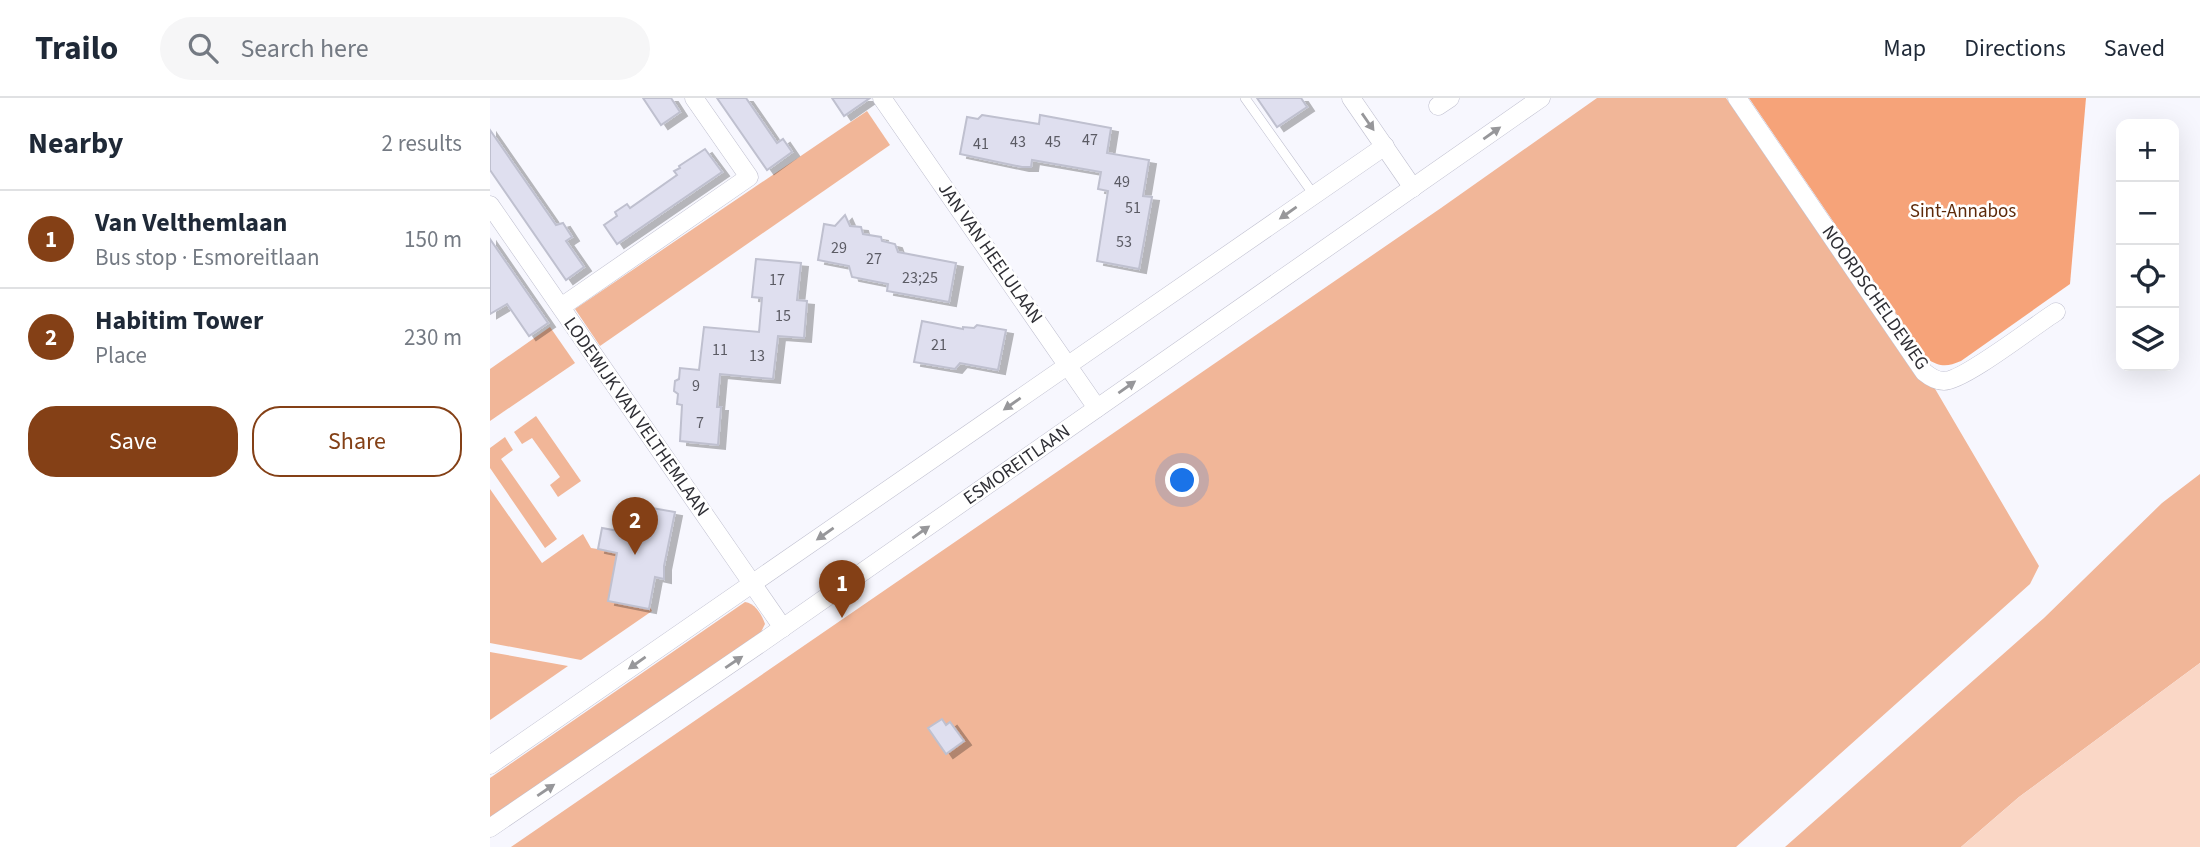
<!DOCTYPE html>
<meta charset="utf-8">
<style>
body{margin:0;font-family:"Source Sans 3",sans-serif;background:#f6f6f7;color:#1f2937}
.controls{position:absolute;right:21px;top:21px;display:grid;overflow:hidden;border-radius:14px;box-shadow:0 7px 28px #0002}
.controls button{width:63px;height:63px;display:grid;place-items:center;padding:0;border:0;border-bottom:2px solid #e0e1e3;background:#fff;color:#1f2937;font:35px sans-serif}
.you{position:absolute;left:693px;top:383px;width:24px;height:24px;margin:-18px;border:5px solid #fff;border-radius:50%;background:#1a73e8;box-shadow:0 0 0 10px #1a73e833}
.badge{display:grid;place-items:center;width:46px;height:46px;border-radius:50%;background:#844016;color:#fff;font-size:23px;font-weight:700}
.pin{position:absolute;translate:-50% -58px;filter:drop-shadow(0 2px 4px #0008)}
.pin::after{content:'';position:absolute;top:37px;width:24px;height:21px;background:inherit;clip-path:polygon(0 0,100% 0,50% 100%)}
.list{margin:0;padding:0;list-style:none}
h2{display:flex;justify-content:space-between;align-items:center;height:91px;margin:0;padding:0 28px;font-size:30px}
h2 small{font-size:23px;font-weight:400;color:#747a83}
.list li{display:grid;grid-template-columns:46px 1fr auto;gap:21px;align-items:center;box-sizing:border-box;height:98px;padding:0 28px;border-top:2px solid #e0e1e3}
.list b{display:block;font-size:26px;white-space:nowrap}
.list p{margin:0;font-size:23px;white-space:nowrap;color:#747a83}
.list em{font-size:23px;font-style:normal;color:#747a83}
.actions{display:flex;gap:14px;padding:21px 28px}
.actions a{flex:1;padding:16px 0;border:2px solid #844016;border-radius:28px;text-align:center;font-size:24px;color:#844016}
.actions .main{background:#844016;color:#fff}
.icon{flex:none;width:38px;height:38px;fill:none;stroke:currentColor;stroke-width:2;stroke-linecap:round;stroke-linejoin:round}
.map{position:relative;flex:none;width:1710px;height:749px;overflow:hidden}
header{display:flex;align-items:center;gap:42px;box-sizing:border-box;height:98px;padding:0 35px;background:#fff;border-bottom:2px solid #e0e1e3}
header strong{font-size:33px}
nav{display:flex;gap:38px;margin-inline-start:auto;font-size:24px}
.search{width:490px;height:63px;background:#f6f6f7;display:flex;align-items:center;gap:18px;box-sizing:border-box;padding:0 24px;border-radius:38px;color:#747a83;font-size:26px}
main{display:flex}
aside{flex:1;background:#fff}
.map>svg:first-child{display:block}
.green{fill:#f1b698}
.forest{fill:#f6a379}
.water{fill:#fad7c6}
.building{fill:#dfdfef;stroke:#bfc0cf;stroke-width:2;filter:url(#shadow)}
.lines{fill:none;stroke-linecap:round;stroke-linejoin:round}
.lane-casing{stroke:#bfbfcf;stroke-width:10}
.street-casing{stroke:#bfbfcf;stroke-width:19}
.lane{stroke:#fff;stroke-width:9}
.street{stroke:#fff;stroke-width:18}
.oneway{fill:#97979a}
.labels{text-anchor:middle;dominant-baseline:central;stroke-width:5;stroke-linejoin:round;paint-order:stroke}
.number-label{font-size:16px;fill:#5b5b64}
.park-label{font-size:19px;fill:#5e2a0a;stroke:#fff}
.street-label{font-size:19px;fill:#2f2f35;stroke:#fff}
</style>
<header>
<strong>Trailo</strong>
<div class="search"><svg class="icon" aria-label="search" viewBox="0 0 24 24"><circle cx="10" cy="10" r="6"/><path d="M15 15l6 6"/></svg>Search here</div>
<nav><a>Map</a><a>Directions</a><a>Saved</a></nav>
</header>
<main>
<aside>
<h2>Nearby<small>2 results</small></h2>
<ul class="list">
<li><span class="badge">1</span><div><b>Van Velthemlaan</b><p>Bus stop · Esmoreitlaan</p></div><em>150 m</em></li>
<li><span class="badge">2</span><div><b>Habitim Tower</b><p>Place</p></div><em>230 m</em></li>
</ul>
<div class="actions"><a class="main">Save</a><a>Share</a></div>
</aside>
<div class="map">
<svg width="1710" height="749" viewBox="0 0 1710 749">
<defs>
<filter id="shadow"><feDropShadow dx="7" dy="4" stdDeviation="0" flood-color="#0004"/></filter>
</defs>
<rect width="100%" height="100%" fill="#f7f7fe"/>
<!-- green -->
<g class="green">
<path d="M1107 0H1236L1425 277 1434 285 1444 289 1549 468 1540 486 1246 749H21L951 110Z"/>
<path d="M377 13 400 47 110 248 85 211Z"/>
<path d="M60 229 85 265 0 323V271Z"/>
<path d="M46 318 91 383 68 399 60 387 70 379 42 340 32 346 24 334Z"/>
<path d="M15 339 23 352 11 361 67 441 55 450 0 370V350Z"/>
<path d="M1710 376V565L1529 699 1471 749H1295L1554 520 1672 405Z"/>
<path d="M0 391 52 465 93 436 101 450 127 454 118 503 160 509 162 513 91 562 0 545Z"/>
<path d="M255 504C265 505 272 517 275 526L271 534 0 722V680Z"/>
<path d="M0 554 78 568 0 622Z"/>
</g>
<!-- forest -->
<path class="forest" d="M1259 0H1596L1580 186 1471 263C1457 269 1450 269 1437 261Z"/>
<!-- water -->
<path class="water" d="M1710 565V749H1471L1529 699Z"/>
<!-- building -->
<g class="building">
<path d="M153 0H181L190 14 171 27Z"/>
<path d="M227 0H256L287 45 293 41 302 54 277 72Z"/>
<path d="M342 0H380L354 18Z"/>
<path d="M767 0H811L817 9 787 29Z"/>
<path d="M492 17 549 26 550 17 621 30 617 55 659 62 653 98 662 99 649 171 607 163 618 93 608 91 611 74 542 62 541 69H532L470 56 477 19 488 21Z"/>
<path d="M0 32 66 127 73 125 82 139 76 143 94 169 76 182 0 72Z"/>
<path d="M215 51 232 74 127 146 114 127 127 118 125 114 137 106 140 110 187 77 184 73 190 70 189 68Z"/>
<path d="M355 117 360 128 371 129 373 136 391 139 392 143 405 146 408 154 466 165 459 204 397 193 398 186 362 179 359 168 328 162 334 126 345 128Z"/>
<path d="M0 141 58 225 39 238 17 206 0 216Z"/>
<path d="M266 161 311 165 307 202 317 203 314 240 288 238 283 281 230 276 227 309H231L228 347 190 343 192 307 187 306 188 296 184 293 185 283 189 281 190 270 209 272 214 229 269 234 272 200 262 199Z"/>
<path d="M432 223 473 231V229L484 230 487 227 516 232 508 272 470 265 465 271 424 264Z"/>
<path d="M139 406 185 414 174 468V481L165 479 159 511 118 503 127 455 108 451 112 430 134 434Z"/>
<path d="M452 621 456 627 460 624 474 643 456 656 438 630Z"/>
</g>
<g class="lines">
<defs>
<path id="lane" d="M755 0 824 97"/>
<g id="street">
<path d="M392 0 607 310"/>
<path d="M861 0 923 90"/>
<path d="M1247 0 1434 274C1440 279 1446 283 1454 283 1474 283 1545 227 1566 214"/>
<path d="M948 8 960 0"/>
<path d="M0 107 293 530"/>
<path d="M71 209 259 79 204 0"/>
<path d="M0 667 895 48"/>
<path d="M0 730 271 545 1051 0"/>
</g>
</defs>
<!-- lane casing -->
<use href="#lane" class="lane-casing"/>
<!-- street casing -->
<use href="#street" class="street-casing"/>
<!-- lane -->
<use href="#lane" class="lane"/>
<!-- street -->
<use href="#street" class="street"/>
</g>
<!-- one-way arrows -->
<defs><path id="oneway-solid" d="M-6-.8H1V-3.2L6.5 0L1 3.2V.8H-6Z" transform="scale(1.75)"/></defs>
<g class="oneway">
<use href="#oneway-solid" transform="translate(878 24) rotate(55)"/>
<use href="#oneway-solid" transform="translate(1002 35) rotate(-35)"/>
<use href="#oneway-solid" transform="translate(798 115) rotate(145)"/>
<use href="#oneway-solid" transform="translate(637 289) rotate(-35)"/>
<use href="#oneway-solid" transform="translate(522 306) rotate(145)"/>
<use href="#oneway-solid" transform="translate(431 434) rotate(-35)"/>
<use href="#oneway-solid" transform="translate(335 436) rotate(145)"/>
<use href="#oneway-solid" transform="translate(244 564) rotate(-34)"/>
<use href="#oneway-solid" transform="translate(147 565) rotate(145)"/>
<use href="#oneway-solid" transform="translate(56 692) rotate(-34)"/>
</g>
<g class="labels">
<!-- number labels -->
<g class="number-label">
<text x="600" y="42">47</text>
<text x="528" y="44">43</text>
<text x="563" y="44">45</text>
<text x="491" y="46">41</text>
<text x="632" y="84">49</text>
<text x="643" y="110">51</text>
<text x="634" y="144">53</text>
<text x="349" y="150">29</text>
<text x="384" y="161">27</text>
<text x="430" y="180">23;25</text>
<text x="287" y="182">17</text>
<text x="293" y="218">15</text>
<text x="449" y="247">21</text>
<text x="230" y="252">11</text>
<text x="267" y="258">13</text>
<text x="206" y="288">9</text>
<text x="210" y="325">7</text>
</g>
<!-- park labels -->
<g class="park-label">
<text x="1473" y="113">Sint-Annabos</text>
</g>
<!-- street labels -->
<g class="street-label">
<text transform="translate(500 155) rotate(55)">JAN VAN HEELULAAN</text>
<text transform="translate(1385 200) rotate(55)">NOORDSCHELDEWEG</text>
<text transform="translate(146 319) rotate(55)">LODEWIJK VAN VELTHEMLAAN</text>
<text transform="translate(527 367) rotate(-35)">ESMOREITLAAN</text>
</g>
</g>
</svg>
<div class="controls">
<button>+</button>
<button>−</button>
<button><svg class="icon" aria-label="locate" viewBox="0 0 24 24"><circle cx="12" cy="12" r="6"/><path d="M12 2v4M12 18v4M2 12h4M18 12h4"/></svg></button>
<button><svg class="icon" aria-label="layers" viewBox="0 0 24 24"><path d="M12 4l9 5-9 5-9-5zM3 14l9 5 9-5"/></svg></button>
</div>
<div class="you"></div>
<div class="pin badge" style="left:352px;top:520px">1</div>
<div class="pin badge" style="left:145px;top:457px">2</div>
</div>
</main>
